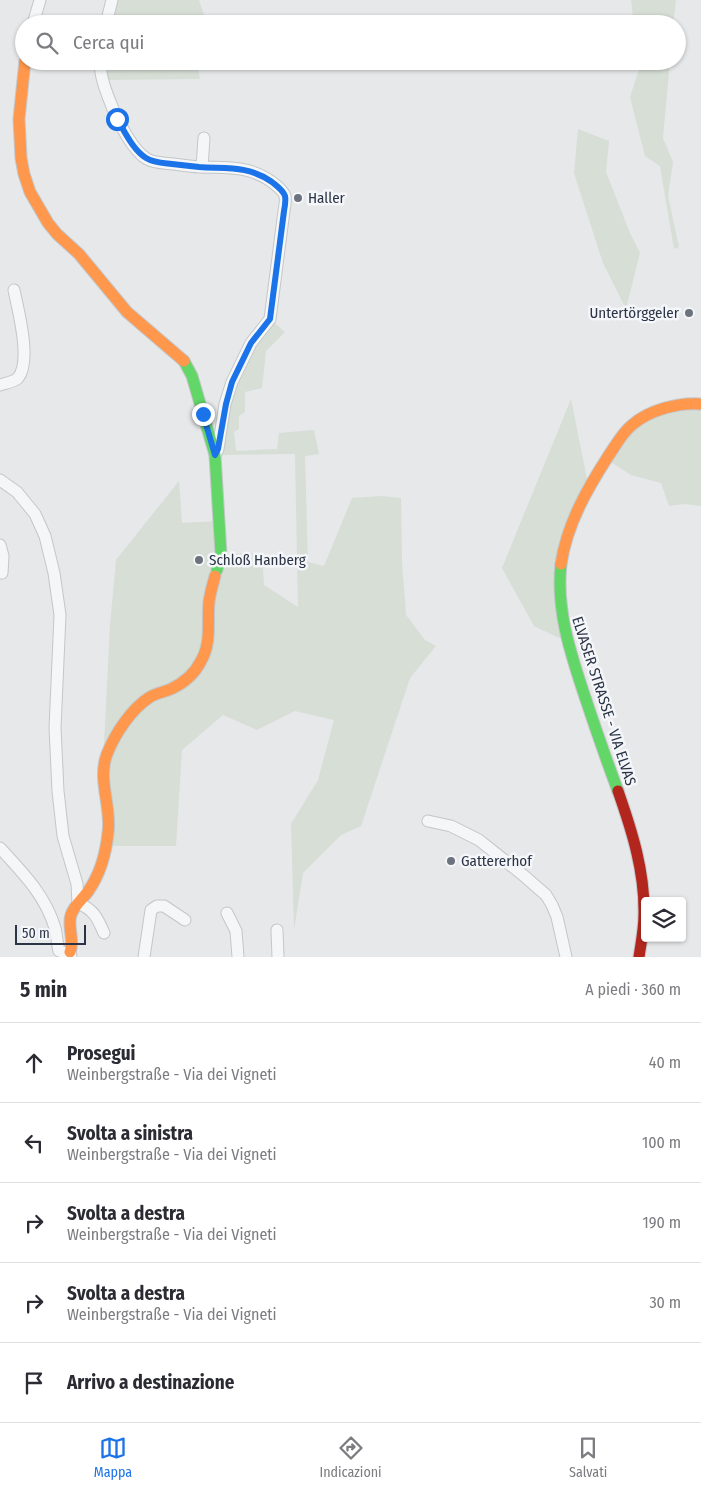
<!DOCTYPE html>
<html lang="it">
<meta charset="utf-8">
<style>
body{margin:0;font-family:"Fira Sans Condensed",sans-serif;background:#f2f2f3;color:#2b2b33}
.controls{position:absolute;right:15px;bottom:15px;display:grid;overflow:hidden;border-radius:5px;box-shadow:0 1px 4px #0004}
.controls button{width:45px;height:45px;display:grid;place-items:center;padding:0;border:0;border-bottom:1px solid #e1e1e2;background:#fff;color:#2b2b33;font:25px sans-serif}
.scale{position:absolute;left:15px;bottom:12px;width:71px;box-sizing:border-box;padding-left:5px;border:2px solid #2b3445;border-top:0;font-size:14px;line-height:18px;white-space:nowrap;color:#2b3445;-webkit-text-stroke:4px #f4f6f9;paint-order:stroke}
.stop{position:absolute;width:15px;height:15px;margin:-11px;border:4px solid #1a73e8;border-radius:50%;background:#fff}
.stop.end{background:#1a73e8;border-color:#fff;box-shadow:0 1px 5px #0008}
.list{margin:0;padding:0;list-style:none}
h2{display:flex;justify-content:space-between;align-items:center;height:65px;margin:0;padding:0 20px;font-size:21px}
h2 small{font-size:16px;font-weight:400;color:#7c7c81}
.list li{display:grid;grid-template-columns:32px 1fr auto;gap:15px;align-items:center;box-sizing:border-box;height:80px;padding:0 20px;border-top:1px solid #e1e1e2}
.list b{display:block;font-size:19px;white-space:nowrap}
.list p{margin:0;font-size:16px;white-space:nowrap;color:#7c7c81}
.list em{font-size:16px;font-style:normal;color:#7c7c81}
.icon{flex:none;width:28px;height:28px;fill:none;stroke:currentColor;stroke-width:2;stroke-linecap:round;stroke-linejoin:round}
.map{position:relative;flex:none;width:701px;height:957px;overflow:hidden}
.search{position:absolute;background:#fff;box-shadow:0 1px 4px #0004;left:15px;right:15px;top:15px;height:55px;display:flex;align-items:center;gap:12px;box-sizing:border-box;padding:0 18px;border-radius:28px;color:#7c7c81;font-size:19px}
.sheet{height:465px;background:#fff}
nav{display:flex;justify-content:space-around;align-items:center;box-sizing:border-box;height:70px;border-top:1px solid #e1e1e2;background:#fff;font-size:14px;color:#7c7c81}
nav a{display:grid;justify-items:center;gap:2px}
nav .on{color:#1a73e8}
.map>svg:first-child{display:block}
.green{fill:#d6ded6}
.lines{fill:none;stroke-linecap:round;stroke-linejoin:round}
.street-casing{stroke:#c4c6c8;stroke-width:13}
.fast-casing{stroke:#c4c6c8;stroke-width:13}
.slow-casing{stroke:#c4c6c8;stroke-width:13}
.jam-casing{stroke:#c4c6c8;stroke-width:13}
.street{stroke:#f5f6f7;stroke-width:11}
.fast{stroke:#63d668;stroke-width:11}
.slow{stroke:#ff974d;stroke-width:11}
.jam{stroke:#b3261e;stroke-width:11}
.route{stroke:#1a73e8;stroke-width:6}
.poi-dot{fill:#6c737f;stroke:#f4f6f9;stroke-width:2}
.labels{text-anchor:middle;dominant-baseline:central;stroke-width:5;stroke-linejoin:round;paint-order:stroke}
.poi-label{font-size:15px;fill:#2b3445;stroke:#f4f6f9;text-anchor:start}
.street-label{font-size:15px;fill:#2b3445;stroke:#f4f6f9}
</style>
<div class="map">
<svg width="701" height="957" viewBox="0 0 701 957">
<rect width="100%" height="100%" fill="#e6e8ea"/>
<!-- green -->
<g class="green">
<path d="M108 0H199L207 24H104Z"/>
<path d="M631 0H676L673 24H634Z"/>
<path d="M100 61H197L200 79 102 80Z"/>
<path d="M640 61H670L663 138 673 162 668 196 679 247 674 249 660 166 645 156 630 97 641 64Z"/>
<path d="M578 129 609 141 606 172 630 233 640 253 626 309 603 263 574 173Z"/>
<path d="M270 319 285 332 266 351 262 388 245 392V412L239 416V429L234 432 236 451 277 449 279 433 314 430 319 454 305 456 308 562 324 566 352 498 382 496 401 498 402 562 406 615 425 640 436 646 410 678 361 826 341 835 303 873 294 930 291 824 318 780 334 720 295 711 257 730 223 715 182 750 176 846H102L104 746 110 625 116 560 179 481 182 523 219 521 221 554 262 553 264 585 298 607 295 454 215 455 225 404Z"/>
<path d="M571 399 587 479 566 541V640L559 638 534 626 502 568Z"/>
<path d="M701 404V506L685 504 669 506 661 483 631 475 606 459 634 423Z"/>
</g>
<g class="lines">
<defs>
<g id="street">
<path d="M33 24 40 0"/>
<path d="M106 24 112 0"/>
<path d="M100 61C100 78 107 94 113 109 119 123 133 151 147 159 154 163 164 163 173 164 183 165 193 167 203 167 229 168 250 166 272 182 277 186 283 190 285 196 286 201 285 206 284 211L270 319 251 343 232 382 225 404 218 449 215 455"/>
<path d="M202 167 204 138"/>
<path d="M0 385C6 383 14 382 18 378 32 361 18 310 14 290"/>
<path d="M0 480 17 492 35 514 45 536 54 573 60 615 55 728 58 791 63 836 77 884 78 903C94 910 97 917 104 933"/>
<path d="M0 545 3 556 2 573H0"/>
<path d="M428 821 451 826 479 840 523 875 546 895 552 905 557 917 566 957"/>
<path d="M0 848C23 873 45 895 55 928 57 936 57 944 59 951L66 953 70 952 71 957"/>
<path d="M227 913 236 931 238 957"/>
<path d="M277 930 278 957"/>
<path d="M144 957 151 910 157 906H164L185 920"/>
</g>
<g id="fast">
<path d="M184 361 192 376 215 455 221 554 217 570"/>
<path d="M561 564C556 609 570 652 584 694 595 727 606 759 618 791"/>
</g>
<g id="slow">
<path d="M25 61 19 119 21 158 24 174 30 192 48 223 57 234 79 254 127 312 184 361"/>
<path d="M561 564C567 524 587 489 609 455 616 445 622 433 632 425 649 410 679 402 701 404"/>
<path d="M70 952C75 940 67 927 71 915 74 905 84 898 89 890 100 874 106 852 108 833 112 807 97 780 107 754 115 734 131 709 150 697 156 693 164 692 171 689 184 683 195 673 201 661 212 642 207 622 209 602 210 593 213 584 215 576"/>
</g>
<path id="jam" d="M618 791C632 831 645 872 644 915 644 929 641 943 639 957"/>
</defs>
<!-- street casing -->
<use href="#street" class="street-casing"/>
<!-- fast casing -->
<use href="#fast" class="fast-casing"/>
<!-- slow casing -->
<use href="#slow" class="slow-casing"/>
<!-- jam casing -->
<use href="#jam" class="jam-casing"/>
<!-- street -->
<use href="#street" class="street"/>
<!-- fast -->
<use href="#fast" class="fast"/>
<!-- slow -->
<use href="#slow" class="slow"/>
<!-- jam -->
<use href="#jam" class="jam"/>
</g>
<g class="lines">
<!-- route -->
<path class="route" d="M117 119C125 132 133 150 146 158 154 163 164 163 172 164 181 165 190 166 199 167 226 169 248 165 272 182 277 186 283 190 285 196 286 201 285 206 284 211L270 319 251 343 232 382 226 404 218 449 215 455 203 414"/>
</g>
<!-- markers -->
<g class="poi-dot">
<circle cx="298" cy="198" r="5"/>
<circle cx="689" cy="313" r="5"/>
<circle cx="199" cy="560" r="5"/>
<circle cx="451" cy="861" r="5"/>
</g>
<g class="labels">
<!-- poi labels -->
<g class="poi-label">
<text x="308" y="198">Haller</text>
<text x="679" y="313" text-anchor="end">Untertörggeler</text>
<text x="209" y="560">Schloß Hanberg</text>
<text x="461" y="861">Gattererhof</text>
</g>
<!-- street labels -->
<g class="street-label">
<text transform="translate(604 701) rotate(72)">ELVASER STRASSE - VIA ELVAS</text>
</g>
</g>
</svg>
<div class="controls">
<button><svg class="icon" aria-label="layers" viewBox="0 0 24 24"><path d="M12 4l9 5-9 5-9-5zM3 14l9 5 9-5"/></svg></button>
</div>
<div class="scale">50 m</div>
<div class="stop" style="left:117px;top:119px"></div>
<div class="stop end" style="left:203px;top:414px"></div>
<div class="search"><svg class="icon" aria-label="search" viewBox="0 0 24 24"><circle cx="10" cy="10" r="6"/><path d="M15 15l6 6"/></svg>Cerca qui</div>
</div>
<section class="sheet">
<h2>5 min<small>A piedi · 360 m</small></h2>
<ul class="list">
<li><svg class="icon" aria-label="ahead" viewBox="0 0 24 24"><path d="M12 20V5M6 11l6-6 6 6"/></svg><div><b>Prosegui</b><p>Weinbergstraße - Via dei Vigneti</p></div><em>40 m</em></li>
<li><svg class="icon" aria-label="left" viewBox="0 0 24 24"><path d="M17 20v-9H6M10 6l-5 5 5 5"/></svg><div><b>Svolta a sinistra</b><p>Weinbergstraße - Via dei Vigneti</p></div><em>100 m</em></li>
<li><svg class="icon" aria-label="right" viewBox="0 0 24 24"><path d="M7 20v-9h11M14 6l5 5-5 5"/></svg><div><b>Svolta a destra</b><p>Weinbergstraße - Via dei Vigneti</p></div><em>190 m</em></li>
<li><svg class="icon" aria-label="right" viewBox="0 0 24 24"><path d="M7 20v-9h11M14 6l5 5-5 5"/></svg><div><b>Svolta a destra</b><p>Weinbergstraße - Via dei Vigneti</p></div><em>30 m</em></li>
<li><svg class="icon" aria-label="arrive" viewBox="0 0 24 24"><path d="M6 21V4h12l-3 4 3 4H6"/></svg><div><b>Arrivo a destinazione</b></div></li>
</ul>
</section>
<nav>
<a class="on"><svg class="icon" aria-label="map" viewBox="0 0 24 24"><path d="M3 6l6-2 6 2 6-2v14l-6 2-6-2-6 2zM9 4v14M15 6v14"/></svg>Mappa</a>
<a><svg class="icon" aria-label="directions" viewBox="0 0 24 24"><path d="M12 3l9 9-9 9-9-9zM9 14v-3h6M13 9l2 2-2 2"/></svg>Indicazioni</a>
<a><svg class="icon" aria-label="saved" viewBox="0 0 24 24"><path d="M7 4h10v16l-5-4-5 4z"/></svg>Salvati</a>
</nav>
